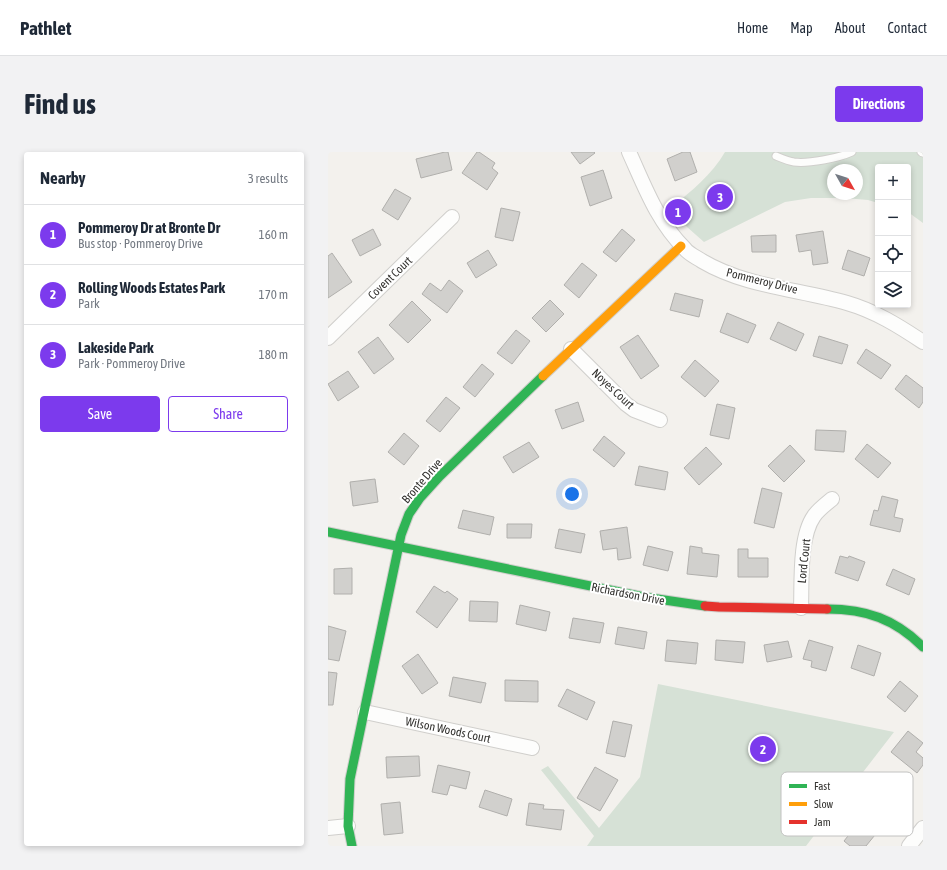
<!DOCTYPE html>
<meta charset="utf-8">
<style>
body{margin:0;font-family:"Asap Condensed",sans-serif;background:#f2f2f3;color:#1f2937}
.controls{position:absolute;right:12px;top:12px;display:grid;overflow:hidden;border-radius:4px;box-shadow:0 2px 6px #0003}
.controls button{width:36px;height:36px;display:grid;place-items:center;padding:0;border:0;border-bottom:1px solid #e0e1e3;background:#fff;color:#1f2937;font:20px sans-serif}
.compass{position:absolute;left:499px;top:12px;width:36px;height:36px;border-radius:50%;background:#fff;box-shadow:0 2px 6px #0003;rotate:129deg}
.you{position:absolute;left:244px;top:342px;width:14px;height:14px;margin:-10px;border:3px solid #fff;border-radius:50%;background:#1a73e8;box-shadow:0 0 0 6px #1a73e833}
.badge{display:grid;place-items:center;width:26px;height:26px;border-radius:50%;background:#7c3aed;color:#fff;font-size:13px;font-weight:700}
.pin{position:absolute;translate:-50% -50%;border:2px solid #fff;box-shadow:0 1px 4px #0006}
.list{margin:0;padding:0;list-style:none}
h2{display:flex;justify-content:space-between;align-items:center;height:52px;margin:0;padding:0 16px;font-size:17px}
h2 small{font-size:13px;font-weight:400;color:#747a83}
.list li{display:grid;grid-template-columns:26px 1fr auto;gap:12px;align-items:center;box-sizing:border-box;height:60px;padding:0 16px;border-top:1px solid #e0e1e3}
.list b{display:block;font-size:15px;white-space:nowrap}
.list p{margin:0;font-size:13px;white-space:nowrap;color:#747a83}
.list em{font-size:13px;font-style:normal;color:#747a83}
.actions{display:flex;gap:8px;padding:12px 16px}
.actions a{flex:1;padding:9px 0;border:1px solid #7c3aed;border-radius:4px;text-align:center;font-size:14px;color:#7c3aed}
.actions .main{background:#7c3aed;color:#fff}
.icon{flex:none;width:22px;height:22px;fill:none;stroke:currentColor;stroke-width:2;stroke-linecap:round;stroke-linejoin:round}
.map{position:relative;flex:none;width:595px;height:694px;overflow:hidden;border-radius:4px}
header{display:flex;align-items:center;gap:24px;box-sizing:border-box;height:56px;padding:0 20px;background:#fff;border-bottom:1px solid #e0e1e3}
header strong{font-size:19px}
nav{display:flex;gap:22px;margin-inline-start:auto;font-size:14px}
.intro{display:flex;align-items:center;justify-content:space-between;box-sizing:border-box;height:96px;padding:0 24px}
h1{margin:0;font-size:28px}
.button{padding:10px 18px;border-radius:4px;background:#7c3aed;color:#fff;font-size:14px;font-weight:700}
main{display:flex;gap:24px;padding:0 24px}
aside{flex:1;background:#fff;border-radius:4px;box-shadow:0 2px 6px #0003}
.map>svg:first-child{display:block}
.green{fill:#d6e1d6;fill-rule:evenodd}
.building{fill:#d1d0cd;stroke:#b0afac}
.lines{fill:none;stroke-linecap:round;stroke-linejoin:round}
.lane-casing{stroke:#d0cfcc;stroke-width:9}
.street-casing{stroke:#d0cfcc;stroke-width:16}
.fast-casing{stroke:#d0cfcc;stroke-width:11}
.slow-casing{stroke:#d0cfcc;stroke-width:11}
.jam-casing{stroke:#d0cfcc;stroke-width:11}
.lane{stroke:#fdfdfc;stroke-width:7}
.street{stroke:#fdfdfc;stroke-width:14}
.fast{stroke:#30b455;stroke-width:9}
.slow{stroke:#ff9f0a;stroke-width:9}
.jam{stroke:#e5322d;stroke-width:9}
.labels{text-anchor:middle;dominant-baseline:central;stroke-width:4;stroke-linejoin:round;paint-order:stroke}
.street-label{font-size:12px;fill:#343330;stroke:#fff}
.key{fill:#fff;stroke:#c2c2c1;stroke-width:1}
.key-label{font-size:11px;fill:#343330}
</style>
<header>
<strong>Pathlet</strong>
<nav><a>Home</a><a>Map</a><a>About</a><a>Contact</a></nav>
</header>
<div class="intro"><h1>Find us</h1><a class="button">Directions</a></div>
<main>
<aside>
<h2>Nearby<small>3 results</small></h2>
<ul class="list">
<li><span class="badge">1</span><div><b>Pommeroy Dr at Bronte Dr</b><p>Bus stop · Pommeroy Drive</p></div><em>160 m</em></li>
<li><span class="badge">2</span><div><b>Rolling Woods Estates Park</b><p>Park</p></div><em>170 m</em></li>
<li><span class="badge">3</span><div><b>Lakeside Park</b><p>Park · Pommeroy Drive</p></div><em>180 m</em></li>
</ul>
<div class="actions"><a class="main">Save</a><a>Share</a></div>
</aside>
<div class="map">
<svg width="595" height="694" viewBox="0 0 595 694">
<rect width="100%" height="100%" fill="#f3f1ed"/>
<!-- green -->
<g class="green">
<path d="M397 0H595V71L580 60V15H550V51L540 48 516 46H483L457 50 376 90 359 75 343 56C363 39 384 23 397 0ZM505 18H529V42H505Z"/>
<path d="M330 532 566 580 478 694H259L266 684 213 618 220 614 271 676 312 625Z"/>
</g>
<!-- building -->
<g class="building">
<path d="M117 0H120L124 18 93 26 88 7Z"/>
<path d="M149 0H151L167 11 164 16 170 21 159 38 134 21Z"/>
<path d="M243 0H266L267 1 252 12Z"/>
<path d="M355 0H362L369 20 347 29 339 7Z"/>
<path d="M275 18 284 46 262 54 253 25Z"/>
<path d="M67 37 83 46 70 68 54 58Z"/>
<path d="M173 56 192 60 185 89 167 85Z"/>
<path d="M45 77 53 93 32 104 24 88Z"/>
<path d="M294 77 307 88 288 110 275 100Z"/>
<path d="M495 79 500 111 485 113 483 98 471 100 468 83Z"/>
<path d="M448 83V100H424L423 84Z"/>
<path d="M160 98 169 113 148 126 139 111Z"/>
<path d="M520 98 542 106 536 124 514 117Z"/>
<path d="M4 101 24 130 0 146V104Z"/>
<path d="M254 111 269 123 251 146 236 133Z"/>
<path d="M121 128 135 139 119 161 94 142 102 131 113 139Z"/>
<path d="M347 141 375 148 371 165 342 158Z"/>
<path d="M222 148 236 162 218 180 204 166Z"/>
<path d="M84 149 103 168 80 191 61 173Z"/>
<path d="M399 161 428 173 420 191 392 180Z"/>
<path d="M450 170 476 182 468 199 442 187Z"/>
<path d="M188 178 202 189 184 212 169 201Z"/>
<path d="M310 183 331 214 313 227 292 195Z"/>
<path d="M491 184 520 193 514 212 485 204Z"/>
<path d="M50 185 66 207 46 222 30 200Z"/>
<path d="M538 197 563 213 553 227 529 211Z"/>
<path d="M367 208 391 229 377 245 353 225Z"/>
<path d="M154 212 166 222 147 245 135 235Z"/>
<path d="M20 219 31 235 10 249 0 232Z"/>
<path d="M578 223 595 236V250L591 256 567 237Z"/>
<path d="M118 245 132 256 112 280 98 269Z"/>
<path d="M250 250 256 269 234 277 227 258Z"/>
<path d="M389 252 407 256 401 287 382 283Z"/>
<path d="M488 278 518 279 516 300 487 298Z"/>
<path d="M76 281 91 294 76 313 60 300Z"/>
<path d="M276 284 297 301 286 315 265 298Z"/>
<path d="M201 290 211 305 185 321 175 305Z"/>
<path d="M539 292 563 311 550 326 527 307Z"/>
<path d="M462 293 477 309 456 330 440 314Z"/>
<path d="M378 295 394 312 371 333 356 316Z"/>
<path d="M311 314 340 320 337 338 307 333Z"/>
<path d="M47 327 50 350 25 354 22 330Z"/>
<path d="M434 336 454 341 446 376 426 371Z"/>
<path d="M554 344 570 348 566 365 575 367 572 380 542 373 546 358 550 359Z"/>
<path d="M135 358 166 365 162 383 130 376Z"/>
<path d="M179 372H204L203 386H179Z"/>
<path d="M299 375 303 406 290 408 289 396 275 398 272 379Z"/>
<path d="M231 377 257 382 253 401 227 396Z"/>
<path d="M320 394 345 400 340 419 315 413Z"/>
<path d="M362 394 374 396V401L391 403 389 425 359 422Z"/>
<path d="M410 397H420V406H440V425H410Z"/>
<path d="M512 404 520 406 521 404 537 410 530 429 507 421Z"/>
<path d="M24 416V442H6V417Z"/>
<path d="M565 417 587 427 581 443 558 433Z"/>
<path d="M106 434 117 441 119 439 130 447 109 476 88 460Z"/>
<path d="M142 449 170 450 169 470 141 469Z"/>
<path d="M192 453 222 460 218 479 188 472Z"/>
<path d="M245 466 276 471 272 491 241 486Z"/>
<path d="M0 474 18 479 11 509 0 507Z"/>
<path d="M290 475 319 480 316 497 287 492Z"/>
<path d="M339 488 370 491 368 512 337 509Z"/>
<path d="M388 488 417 490 415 511 387 508Z"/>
<path d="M481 488 505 495 498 519 483 515 484 509 475 507Z"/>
<path d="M460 489 464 505 439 510 436 493Z"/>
<path d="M530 493 553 501 546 524 523 516Z"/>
<path d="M90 502 110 531 94 542 74 514Z"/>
<path d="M0 520 9 521 5 553H0Z"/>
<path d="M125 525 158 531 153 551 121 544Z"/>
<path d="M177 528 210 529V550L177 549Z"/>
<path d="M572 529 590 544 577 560 559 545Z"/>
<path d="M239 537 267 550 259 568 230 554Z"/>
<path d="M285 569 304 573 297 605 278 601Z"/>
<path d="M580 579 595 591 588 600 595 606V613L589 621 563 600Z"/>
<path d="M91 604 92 624 59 626 58 605Z"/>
<path d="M110 613 142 620 138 637 122 633 119 643 104 640Z"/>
<path d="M267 615 290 628 272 659 249 646Z"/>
<path d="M157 638 184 647 179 664 151 655Z"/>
<path d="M72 650 75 681 56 683 53 652Z"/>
<path d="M201 651 216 653 215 657 236 658 233 678 198 673Z"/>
<path d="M535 665 551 678 538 694H522L516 689Z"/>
</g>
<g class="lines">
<defs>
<g id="lane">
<path d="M593 0 595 1"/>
<path d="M448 4C453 6 460 9 466 10 480 12 511 6 524 0"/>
</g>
<g id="street">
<path d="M301 0C317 35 329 69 357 97 361 102 368 105 374 109 418 135 471 137 519 151 547 159 571 174 595 190"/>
<path d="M0 186 124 65"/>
<path d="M243 197 298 252 306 258 332 268"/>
<path d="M473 456C474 431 471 385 486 364 490 358 498 352 504 347"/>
<path d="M37 560 204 596"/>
<path d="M0 676 20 674"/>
<path d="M581 694 595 676"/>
</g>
<g id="fast">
<path d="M0 380 316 445 377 454"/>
<path d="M499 457C538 457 567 467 595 495"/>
<path d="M24 694 20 674 22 627 73 383 81 362 92 346 112 324 215 224"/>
</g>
<path id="slow" d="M215 224 353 94"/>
<path id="jam" d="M377 454 391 455 499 457"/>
</defs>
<!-- lane casing -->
<use href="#lane" class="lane-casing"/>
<!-- street casing -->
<use href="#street" class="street-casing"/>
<!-- fast casing -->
<use href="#fast" class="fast-casing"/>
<!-- slow casing -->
<use href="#slow" class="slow-casing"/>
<!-- jam casing -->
<use href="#jam" class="jam-casing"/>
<!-- lane -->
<use href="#lane" class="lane"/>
<!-- street -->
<use href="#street" class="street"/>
<!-- fast -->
<use href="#fast" class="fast"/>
<!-- slow -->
<use href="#slow" class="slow"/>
<!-- jam -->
<use href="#jam" class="jam"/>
</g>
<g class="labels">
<!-- street labels -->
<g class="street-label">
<text transform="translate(62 126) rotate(-44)">Covent Court</text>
<text transform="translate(434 129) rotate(14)">Pommeroy Drive</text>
<text transform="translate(285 237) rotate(43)">Noyes Court</text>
<text transform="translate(94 329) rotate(-49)">Bronte Drive</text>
<text transform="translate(476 409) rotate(-84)">Lord Court</text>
<text transform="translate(300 442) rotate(11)">Richardson Drive</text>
<text transform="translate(120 578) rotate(12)">Wilson Woods Court</text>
</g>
</g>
<!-- legend -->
<rect x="453" y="620" width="132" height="64" rx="6" class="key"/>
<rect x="461" y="632" width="18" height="4" fill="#30b455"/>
<rect x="461" y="650" width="18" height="4" fill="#ff9f0a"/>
<rect x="461" y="668" width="18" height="4" fill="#e5322d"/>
<g class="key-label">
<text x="486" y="638">Fast</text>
<text x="486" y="656">Slow</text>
<text x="486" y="674">Jam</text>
</g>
</svg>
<div class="controls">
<button>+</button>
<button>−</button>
<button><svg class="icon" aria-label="locate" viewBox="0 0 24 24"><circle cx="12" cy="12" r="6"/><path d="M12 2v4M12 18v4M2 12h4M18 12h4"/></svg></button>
<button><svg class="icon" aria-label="layers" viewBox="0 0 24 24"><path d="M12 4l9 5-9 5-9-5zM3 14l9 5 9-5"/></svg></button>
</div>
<svg class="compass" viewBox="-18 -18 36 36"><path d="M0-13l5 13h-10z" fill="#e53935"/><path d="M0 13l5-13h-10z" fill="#747a83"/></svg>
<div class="you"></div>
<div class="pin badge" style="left:350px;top:60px">1</div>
<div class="pin badge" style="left:435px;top:597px">2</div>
<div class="pin badge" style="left:392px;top:45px">3</div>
</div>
</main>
